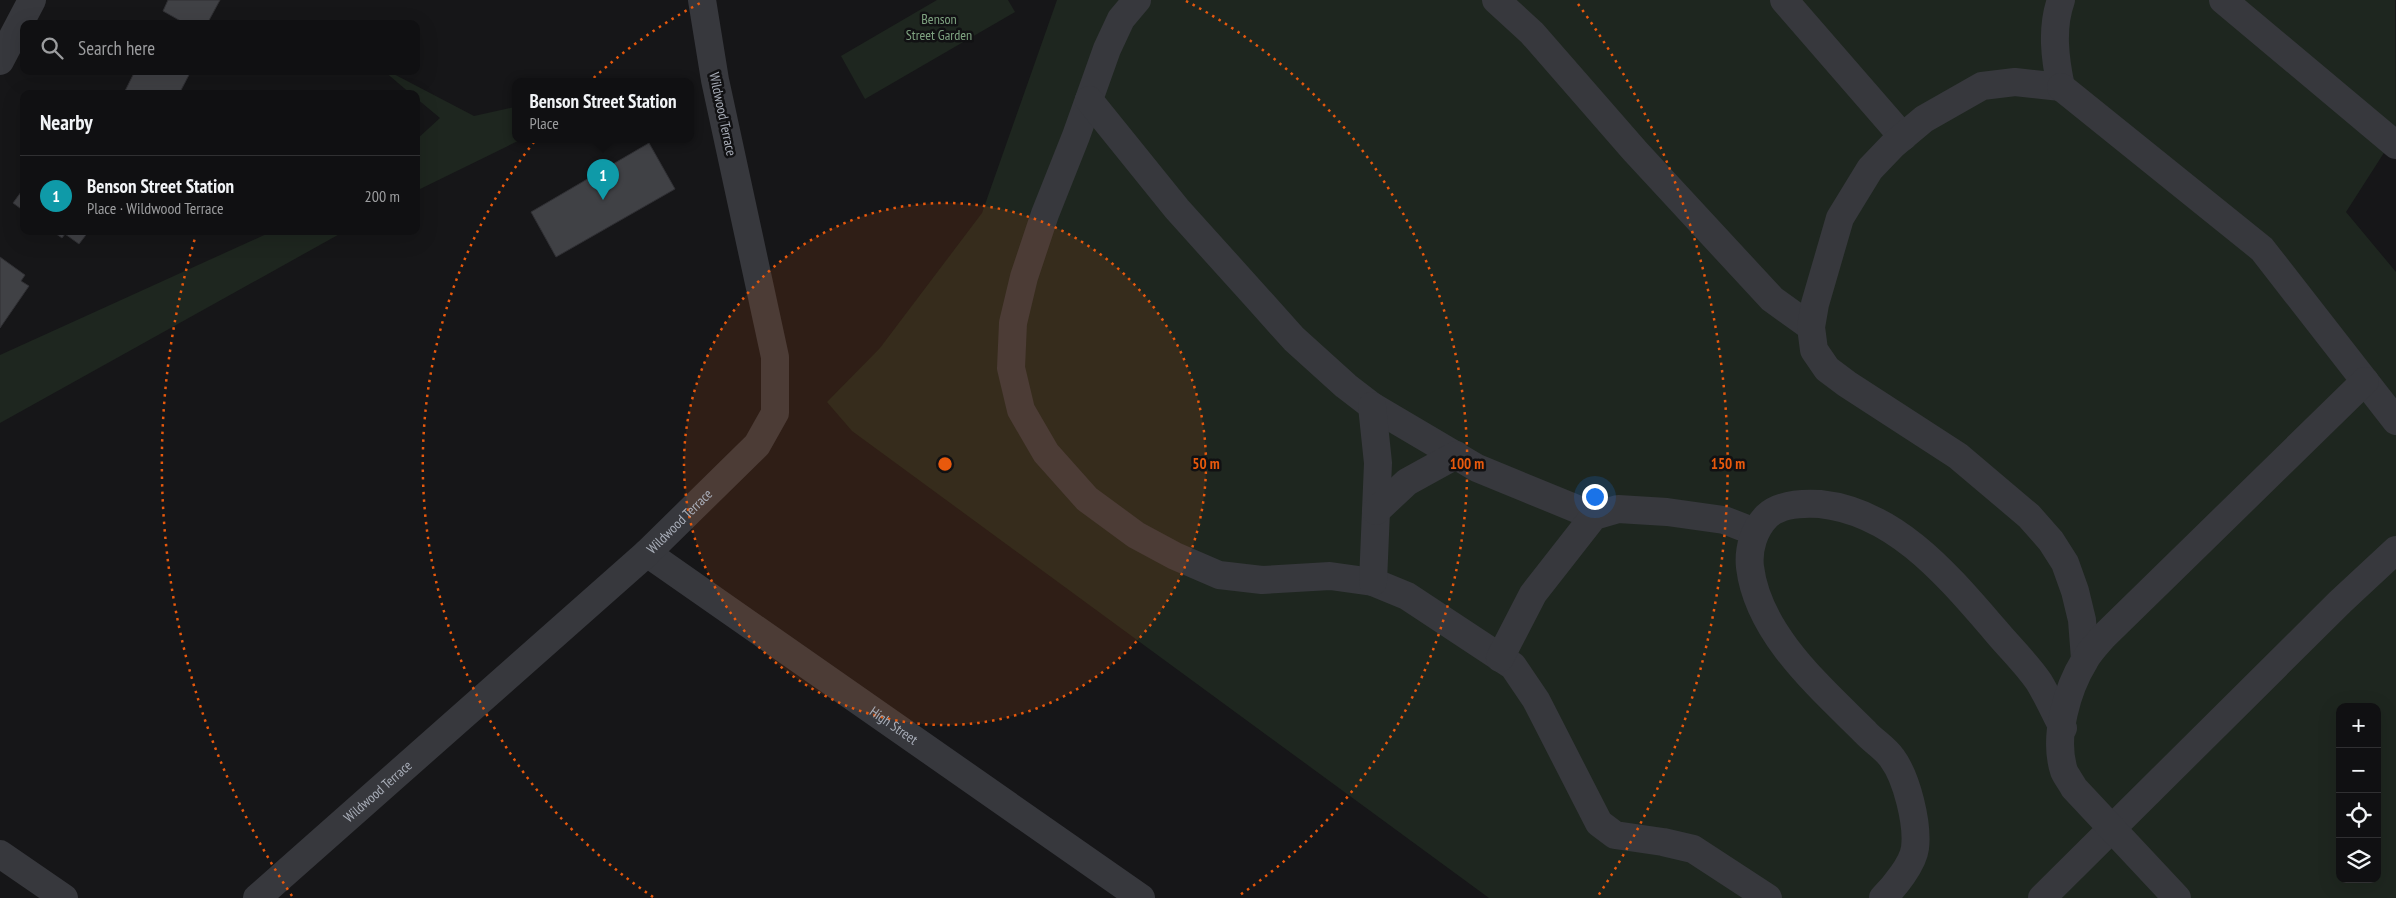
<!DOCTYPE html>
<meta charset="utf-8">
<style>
body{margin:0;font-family:"PT Sans Narrow",sans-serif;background:#19191b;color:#f1f3f6}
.controls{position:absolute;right:15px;bottom:15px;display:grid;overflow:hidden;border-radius:10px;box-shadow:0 5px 20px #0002}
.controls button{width:45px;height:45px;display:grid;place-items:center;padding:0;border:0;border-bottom:1px solid #303032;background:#101012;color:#f1f3f6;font:25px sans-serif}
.you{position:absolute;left:1594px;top:496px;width:18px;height:18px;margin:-12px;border:4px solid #fff;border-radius:50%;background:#1a73e8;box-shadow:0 0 0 8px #1a73e833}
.badge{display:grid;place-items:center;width:32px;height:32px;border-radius:50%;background:#0b8043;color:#fff;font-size:16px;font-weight:700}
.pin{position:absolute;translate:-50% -41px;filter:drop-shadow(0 1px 2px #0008)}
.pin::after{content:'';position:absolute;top:26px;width:18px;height:15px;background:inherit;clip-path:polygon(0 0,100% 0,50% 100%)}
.popup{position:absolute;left:512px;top:78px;width:182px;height:65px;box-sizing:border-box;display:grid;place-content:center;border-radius:10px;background:#101012;filter:drop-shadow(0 1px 4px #0005);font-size:16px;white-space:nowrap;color:#9c9d9f}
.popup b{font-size:19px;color:#f1f3f6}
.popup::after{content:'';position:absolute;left:50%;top:100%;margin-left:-10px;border:10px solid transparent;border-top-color:#101012}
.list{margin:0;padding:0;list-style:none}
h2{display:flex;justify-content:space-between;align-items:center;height:65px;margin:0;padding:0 20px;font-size:21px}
h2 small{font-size:16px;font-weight:400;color:#9c9d9f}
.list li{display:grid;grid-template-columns:32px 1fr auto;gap:15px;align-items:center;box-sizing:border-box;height:80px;padding:0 20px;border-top:1px solid #303032}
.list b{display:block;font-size:19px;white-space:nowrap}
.list p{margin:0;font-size:16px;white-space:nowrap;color:#9c9d9f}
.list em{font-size:16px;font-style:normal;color:#9c9d9f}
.icon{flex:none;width:28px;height:28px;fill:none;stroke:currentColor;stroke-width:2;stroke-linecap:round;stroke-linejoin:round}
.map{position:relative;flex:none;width:2396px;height:898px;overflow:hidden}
.search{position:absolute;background:#101012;box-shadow:0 5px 20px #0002;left:20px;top:20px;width:400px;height:55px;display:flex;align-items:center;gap:12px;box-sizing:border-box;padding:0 18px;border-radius:10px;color:#9c9d9f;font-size:19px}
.panel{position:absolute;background:#101012;box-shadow:0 5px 20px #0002;left:20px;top:90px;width:400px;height:145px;border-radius:10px}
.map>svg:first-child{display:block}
.green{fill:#1e261f;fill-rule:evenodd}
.building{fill:#404145;stroke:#303034}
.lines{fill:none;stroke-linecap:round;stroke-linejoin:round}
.minor{stroke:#37383d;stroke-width:28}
.ring{fill:none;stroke:#e8590c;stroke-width:2.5;stroke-dasharray:2.5 5}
.labels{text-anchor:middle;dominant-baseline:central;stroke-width:5;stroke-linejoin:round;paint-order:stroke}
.park-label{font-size:14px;fill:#7fa381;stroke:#111113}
.street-label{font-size:14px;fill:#a8adb8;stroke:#111113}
.centre{fill:#e8590c;stroke:#111113;stroke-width:2.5}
.ring-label{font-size:15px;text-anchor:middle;font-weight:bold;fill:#e8590c;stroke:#111113;stroke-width:5;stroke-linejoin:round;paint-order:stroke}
</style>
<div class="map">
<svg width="2396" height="898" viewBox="0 0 2396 898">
<rect width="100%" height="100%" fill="#161618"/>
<!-- green -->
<g class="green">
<path d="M937 0H1008L1015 12 865 99 841 56Z"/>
<path d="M1057 0H2395L2396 134 2346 212 2396 272V898H1489L852 431 827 402 880 348 982 213ZM2340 707H2377V879H2340Z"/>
<path d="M384 71H388L474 116 515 107 516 139H522L416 191V140L440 118 416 98V94H411Z"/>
<path d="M273 231H345L0 423V355Z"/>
</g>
<!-- building -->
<g class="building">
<path d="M168 0H220L207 24H186L163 11Z"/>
<path d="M135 71H191L179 94H131L125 91Z"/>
<path d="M649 143 675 189 556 257 531 212Z"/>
<path d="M24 188V211L13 203Z"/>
<path d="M52 231H89L79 244 65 234 62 238Z"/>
<path d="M0 257 25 275 21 281 29 286 0 328Z"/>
</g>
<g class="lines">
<!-- minor -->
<g class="minor">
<path d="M1137 0 1121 19 1107 49 1076 136 1045 214 1024 277 1013 323 1011 368 1021 410 1046 453 1087 499 1136 535 1175 556 1219 575 1262 580 1330 576 1373 582 1407 596 1513 666 1536 700 1599 823 1615 835 1663 842 1693 849 1768 898"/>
<path d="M1496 0 1532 33 1635 151 1772 299 1811 327"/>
<path d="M1784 0 1903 137"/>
<path d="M2061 0C2051 28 2055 59 2061 87L2015 82 1982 86 1924 119 1893 145 1870 169 1840 218 1815 304 1811 327 1814 350 1827 369 1847 384 1958 456 2029 516 2051 541 2065 563 2075 591 2082 620 2085 659"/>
<path d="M2223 0 2396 145"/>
<path d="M0 61 32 0"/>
<path d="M2061 87 2262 249 2396 421"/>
<path d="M1089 100 1177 209 1259 300 1294 339 1346 386 1372 406 1477 468 1594 516"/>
<path d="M1372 406 1378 463 1373 582"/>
<path d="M1376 511 1407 482 1456 455"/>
<path id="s1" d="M647 553 1141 898"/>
<path d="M1500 658 1533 594 1594 516 1618 509 1667 512 1724 520 1755 532"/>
<path d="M0 854 64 898"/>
<path id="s2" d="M257 898 647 553 757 445 775 413V357L715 80 702 0"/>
<path d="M1883 898C1894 887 1913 864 1915 848 1918 824 1907 778 1892 758 1885 748 1873 741 1865 732 1820 687 1758 634 1750 567 1748 549 1754 529 1767 516 1780 504 1803 503 1820 504 1896 512 1948 576 1995 630 2009 647 2027 664 2039 682 2048 697 2055 713 2063 728"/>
<path d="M2042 898 2340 602 2396 550"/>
<path d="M2177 898 2074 788C2071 782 2066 776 2064 771 2053 737 2067 689 2085 660 2090 651 2098 643 2104 636L2365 381"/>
</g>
</g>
<!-- distance rings -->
<circle cx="945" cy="464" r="261" fill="#e8590c" fill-opacity=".12"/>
<g class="ring">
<circle cx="945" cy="464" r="261"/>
<path d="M653 897A522 522 0 0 1 704 1M1186 1A522 522 0 0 1 1237 897"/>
<path d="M292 896A783 783 0 0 1 196 235M1578 4A783 783 0 0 1 1598 896"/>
</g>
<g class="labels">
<!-- park labels -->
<g class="park-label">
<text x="939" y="19">Benson<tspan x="939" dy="16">Street Garden</tspan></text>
</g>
<!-- street labels -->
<g class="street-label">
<text transform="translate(723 114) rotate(78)">Wildwood Terrace</text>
<text stroke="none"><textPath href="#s2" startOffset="566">Wildwood Terrace</textPath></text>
<text stroke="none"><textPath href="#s1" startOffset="301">High Street</textPath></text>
<text stroke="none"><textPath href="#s2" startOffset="161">Wildwood Terrace</textPath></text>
</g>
</g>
<circle cx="945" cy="464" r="8" class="centre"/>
<g class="ring-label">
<text x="1206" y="469">50 m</text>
<text x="1467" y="469">100 m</text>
<text x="1728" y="469">150 m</text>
</g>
</svg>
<div class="controls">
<button>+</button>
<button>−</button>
<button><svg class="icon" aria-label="locate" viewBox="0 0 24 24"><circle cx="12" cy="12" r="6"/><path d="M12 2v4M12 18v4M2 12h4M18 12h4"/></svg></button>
<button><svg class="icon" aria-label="layers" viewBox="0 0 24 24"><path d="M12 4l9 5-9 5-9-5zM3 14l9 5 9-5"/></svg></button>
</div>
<div class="you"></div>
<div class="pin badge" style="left:603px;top:200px;background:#0f9aa8">1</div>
<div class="popup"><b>Benson Street Station</b>Place</div>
<div class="search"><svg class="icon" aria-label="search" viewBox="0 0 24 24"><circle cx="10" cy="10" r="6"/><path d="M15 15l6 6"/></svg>Search here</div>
<section class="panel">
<h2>Nearby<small></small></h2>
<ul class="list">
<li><span class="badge" style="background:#0f9aa8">1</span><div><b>Benson Street Station</b><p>Place · Wildwood Terrace</p></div><em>200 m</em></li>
</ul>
</section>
</div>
